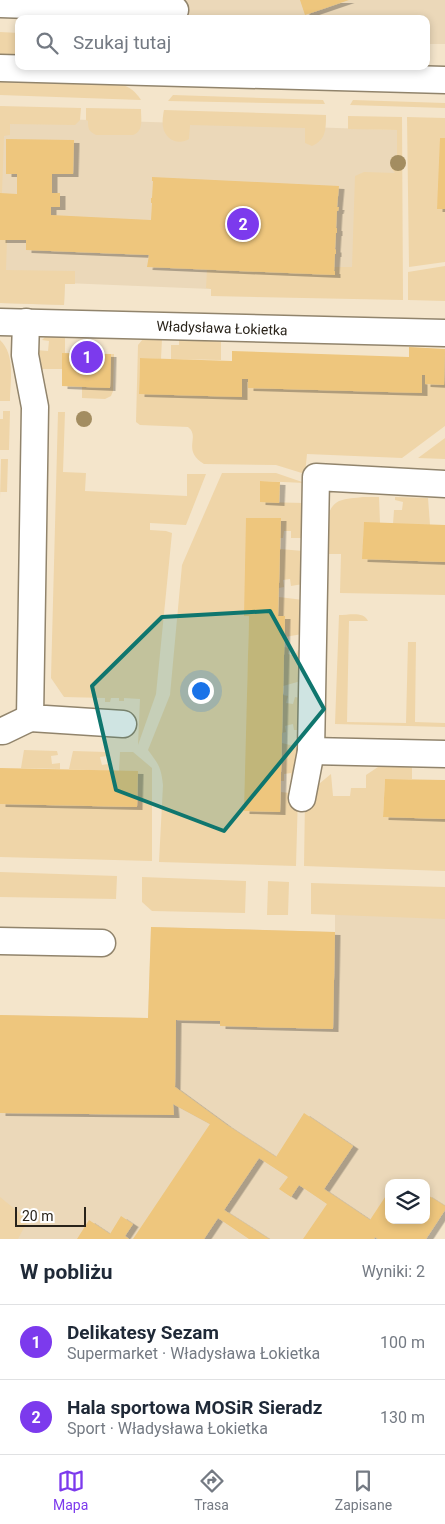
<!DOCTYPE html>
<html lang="pl">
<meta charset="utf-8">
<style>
body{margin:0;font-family:Roboto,sans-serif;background:#f2f2f3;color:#1f2937}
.controls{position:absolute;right:15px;bottom:15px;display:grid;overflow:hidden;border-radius:10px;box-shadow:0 2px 8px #0003}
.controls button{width:45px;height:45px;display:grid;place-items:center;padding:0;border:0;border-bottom:1px solid #e0e1e3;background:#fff;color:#1f2937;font:25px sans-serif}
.scale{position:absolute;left:15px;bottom:12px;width:71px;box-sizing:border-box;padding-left:5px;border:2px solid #29231a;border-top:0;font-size:14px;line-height:18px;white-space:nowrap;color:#29231a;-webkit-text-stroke:4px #fff;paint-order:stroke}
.you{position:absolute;left:200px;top:690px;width:18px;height:18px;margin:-12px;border:4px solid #fff;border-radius:50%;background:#1a73e8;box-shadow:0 0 0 8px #1a73e833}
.badge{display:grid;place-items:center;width:32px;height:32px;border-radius:50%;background:#7c3aed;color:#fff;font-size:16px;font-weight:700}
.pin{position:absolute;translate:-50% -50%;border:2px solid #fff;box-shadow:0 1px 5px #0006}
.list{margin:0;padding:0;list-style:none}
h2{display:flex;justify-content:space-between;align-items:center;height:65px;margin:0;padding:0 20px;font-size:21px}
h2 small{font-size:16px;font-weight:400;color:#747a83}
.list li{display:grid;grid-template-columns:32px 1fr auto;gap:15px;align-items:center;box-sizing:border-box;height:75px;padding:0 20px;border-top:1px solid #e0e1e3}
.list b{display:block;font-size:19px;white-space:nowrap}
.list p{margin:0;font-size:16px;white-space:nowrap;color:#747a83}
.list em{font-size:16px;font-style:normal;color:#747a83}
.icon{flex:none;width:28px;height:28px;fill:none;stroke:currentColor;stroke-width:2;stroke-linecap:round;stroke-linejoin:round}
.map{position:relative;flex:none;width:445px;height:1239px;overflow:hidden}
.search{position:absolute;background:#fff;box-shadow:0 2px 8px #0003;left:15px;right:15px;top:15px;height:55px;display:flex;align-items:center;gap:12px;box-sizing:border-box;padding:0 18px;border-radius:10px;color:#747a83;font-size:19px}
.sheet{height:215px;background:#fff}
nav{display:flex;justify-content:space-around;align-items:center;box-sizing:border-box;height:70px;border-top:1px solid #e0e1e3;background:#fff;font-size:14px;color:#747a83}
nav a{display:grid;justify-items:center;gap:2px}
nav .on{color:#7c3aed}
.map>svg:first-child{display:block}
.built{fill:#ebd8b9;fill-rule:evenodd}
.green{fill:#efd5a8}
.building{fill:#eec67d;filter:url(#shadow)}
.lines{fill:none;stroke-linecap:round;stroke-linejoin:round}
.minor-casing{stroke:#91846c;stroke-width:29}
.minor{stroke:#fff;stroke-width:26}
.tree{fill:#a38d61}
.marked{fill:#0f766e;fill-opacity:0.2;stroke:#0f766e;stroke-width:4;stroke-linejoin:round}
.labels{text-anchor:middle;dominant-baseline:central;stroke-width:4;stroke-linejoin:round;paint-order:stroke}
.street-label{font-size:14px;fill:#29231a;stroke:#fff}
</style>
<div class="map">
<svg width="445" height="1239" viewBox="0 0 445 1239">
<defs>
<filter id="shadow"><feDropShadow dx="5.5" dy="3" stdDeviation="0" flood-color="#0004"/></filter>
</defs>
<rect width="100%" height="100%" fill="#f4e5cb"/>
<!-- built -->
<g class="built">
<path d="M176 0H445V44H426V19H175Z"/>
<path d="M0 117 397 130V155L391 168 396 173 400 285 211 289 65 283 64 305 0 303Z"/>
<path d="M335 907 445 911V1210L426 1239H378L375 1237 374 1239H0V1015L148 1018 151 927 335 932ZM389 1183H426V1220H389Z"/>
</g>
<!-- green -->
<g class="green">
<path d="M0 32 19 33V57L0 56Z"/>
<path d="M0 81 120 84C130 87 135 91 141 100L0 95Z"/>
<path d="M173 95 323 100 325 104 168 101Z"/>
<path d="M353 100 445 103V108L350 105Z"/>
<path d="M0 106 81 108 80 120 75 125 10 124V135L4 136 2 193H0Z"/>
<path d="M86 108 141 109C141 119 144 131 133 135H96C88 131 88 128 88 121L86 120Z"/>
<path d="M164 110 326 115C326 129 326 140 312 146L305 143V128L190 125 189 139C178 146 165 139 163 127 162 122 163 115 164 110Z"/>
<path d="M348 116 402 117 403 300 211 296V289L206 288 207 270 335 275 334 267H352L355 176 364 172 395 173 391 168V158L397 155V130L348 129Z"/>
<path d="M407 117 445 118V138L437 209H445V262L409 267Z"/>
<path d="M0 240H7L6 270 75 271V284H65L64 305 0 303Z"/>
<path d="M445 266V301L408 300V272Z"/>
<path d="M58 331H65V353H62V369H41L38 366 36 350 48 351 49 341 42 340 46 336Z"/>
<path d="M221 335V360L171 359V345H179V338Z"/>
<path d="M143 339H162L161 359 140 358 139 392 242 396V379H248V388L422 392V375H425V384L444 385 445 356V426L402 458 307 454 305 474 276 465 204 464C181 450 201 437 188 427L140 425 136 422 138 345Z"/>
<path d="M0 340C16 355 10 382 10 401H0Z"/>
<path d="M111 354H114L113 391 111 396 105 399 82 398V387Z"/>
<path d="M3 411H10L9 450H0V419H3Z"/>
<path d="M58 412H65L63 472 86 473 85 491 187 496V474H206L186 525 150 523V530L166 531 172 533 156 694 138 745 140 699 124 698V701H119V698H111L110 702H105V698L64 697 51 678Z"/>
<path d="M445 437V459L418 458 445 438Z"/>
<path d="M1 459H8L7 492H0V499Z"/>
<path d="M222 473H276L305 483 261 481 260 502 305 503 303 538H291V531H284L283 538H280L281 518H246L249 616 245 811 280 812 281 792 298 794 296 866 159 862 163 785C161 767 159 765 148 750L170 695 182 565Z"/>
<path d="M363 497H379L380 523H364L363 559 445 562V595L340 593 341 554H325C326 538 322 510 339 501 347 498 355 498 363 497Z"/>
<path d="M395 497 428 498 430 525 393 524 394 510H402L403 502 395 500Z"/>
<path d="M280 549 303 551V584L291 586 290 579 283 580 284 587 279 588Z"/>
<path d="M279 597 303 600 302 634 285 637V617L278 616Z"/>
<path d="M339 615C349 615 364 611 368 621H349L347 722 406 723 408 642H416L415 722 445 723V727L335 724Z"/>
<path d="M284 647 289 648 288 654 295 656 298 650H302L301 681 283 686Z"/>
<path d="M283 695 288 696 286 703 293 704 295 697 300 698 299 730H294L293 724 285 726 286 732 282 733Z"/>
<path d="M282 743 298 747V780L292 781 291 773 284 774V781H281Z"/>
<path d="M24 750 57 751 58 755 51 756 52 764 60 763V769L21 768Z"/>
<path d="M73 751 106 752 107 756 100 757 102 765 108 764 109 771 69 769Z"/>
<path d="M120 752H133L152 768V861L0 857V804L137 807 138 772 119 771Z"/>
<path d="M384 763 412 764V779H385L383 817 445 819V871L304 866 305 798 314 788 331 774 333 796H350L351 788H366V775Z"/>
<path d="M0 872 117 876 116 899 0 897Z"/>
<path d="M142 877 246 881 245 913 152 911 142 902Z"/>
<path d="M268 881 289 882 288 915H267Z"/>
<path d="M311 883 445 887V919L311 914Z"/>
<path d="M0 1197 28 1220 18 1239H0Z"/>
</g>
<!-- building -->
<g class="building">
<path d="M300 0H349L305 15Z"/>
<path d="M440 138H445V209H437Z"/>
<path d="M6 139 74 140 73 174H52V193H60V207H51V215L151 220 152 203H151V198H152L153 181H152V177L339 186 337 207H339L338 211H337L336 228H337V233H336L335 249 336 250V254H335L334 271H335V275L147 267 149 255 26 250V240H0V193L17 194V174H6Z"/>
<path d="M409 347 445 349 444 385 425 384V375H422V393L248 388V379H242V397L139 394 140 358 232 361V351L409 357Z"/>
<path d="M62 353 111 354 110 388 62 386Z"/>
<path d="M260 481 280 482 279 503 260 502Z"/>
<path d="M246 518H281L278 616H285L280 812 244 811 249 616H244Z"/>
<path d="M364 522 445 525V562L362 559Z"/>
<path d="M0 768 138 771 137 807 0 804Z"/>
<path d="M385 779 445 780V819L383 817Z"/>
<path d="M151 927 335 932 333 1029 220 1026V1021L176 1020 175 1087 227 1125 276 1157 304 1113 353 1146 324 1189 370 1220 389 1191V1220H426V1194L445 1206V1210L426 1239H378L375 1237 374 1239H303L327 1204 299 1185 291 1197 279 1189 288 1177 259 1158 224 1210 269 1239H249L218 1218 204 1239H133L210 1124 173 1104 174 1115 0 1113V1015L148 1018Z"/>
<path d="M121 1216 133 1224 125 1236 129 1239H77L89 1220 110 1234Z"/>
</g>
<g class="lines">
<defs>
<g id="minor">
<path d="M0 4 175 10"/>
<path d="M0 68 445 80"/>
<path d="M0 322 445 333"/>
<path d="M26 322 25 355 35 407 30 718 123 724"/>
<path d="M0 731H3L30 718"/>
<path d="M311 751 445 754"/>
<path d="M302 798 311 751 316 477 445 484"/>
<path d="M0 941 102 943"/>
</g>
</defs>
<!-- minor casing -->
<use href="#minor" class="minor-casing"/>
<!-- minor -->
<use href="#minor" class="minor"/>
</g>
<!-- trees -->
<g class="tree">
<circle cx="398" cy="163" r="8"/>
<circle cx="84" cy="419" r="8"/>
</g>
<!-- marked area -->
<path class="marked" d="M270 611 324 709 224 831 116 790 92 686 162 617Z"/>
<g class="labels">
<!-- street labels -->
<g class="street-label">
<text transform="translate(222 328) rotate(2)">Władysława Łokietka</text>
</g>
</g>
</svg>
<div class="controls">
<button><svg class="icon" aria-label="layers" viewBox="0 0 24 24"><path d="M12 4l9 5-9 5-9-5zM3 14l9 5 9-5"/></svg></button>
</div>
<div class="scale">20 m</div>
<div class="you"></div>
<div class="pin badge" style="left:87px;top:357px">1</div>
<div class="pin badge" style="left:243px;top:224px">2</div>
<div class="search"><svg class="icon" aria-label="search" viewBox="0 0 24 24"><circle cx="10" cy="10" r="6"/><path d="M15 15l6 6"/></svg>Szukaj tutaj</div>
</div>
<section class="sheet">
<h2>W pobliżu<small>Wyniki: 2</small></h2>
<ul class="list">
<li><span class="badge">1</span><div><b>Delikatesy Sezam</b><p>Supermarket · Władysława Łokietka</p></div><em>100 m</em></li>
<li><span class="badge">2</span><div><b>Hala sportowa MOSiR Sieradz</b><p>Sport · Władysława Łokietka</p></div><em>130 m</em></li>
</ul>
</section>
<nav>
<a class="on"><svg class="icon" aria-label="map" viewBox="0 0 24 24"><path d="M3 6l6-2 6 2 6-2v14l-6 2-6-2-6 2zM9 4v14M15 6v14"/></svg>Mapa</a>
<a><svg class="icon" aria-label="directions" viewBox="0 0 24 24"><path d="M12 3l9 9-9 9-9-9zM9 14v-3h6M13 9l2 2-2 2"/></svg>Trasa</a>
<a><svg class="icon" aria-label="saved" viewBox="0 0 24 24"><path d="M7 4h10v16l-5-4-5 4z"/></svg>Zapisane</a>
</nav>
